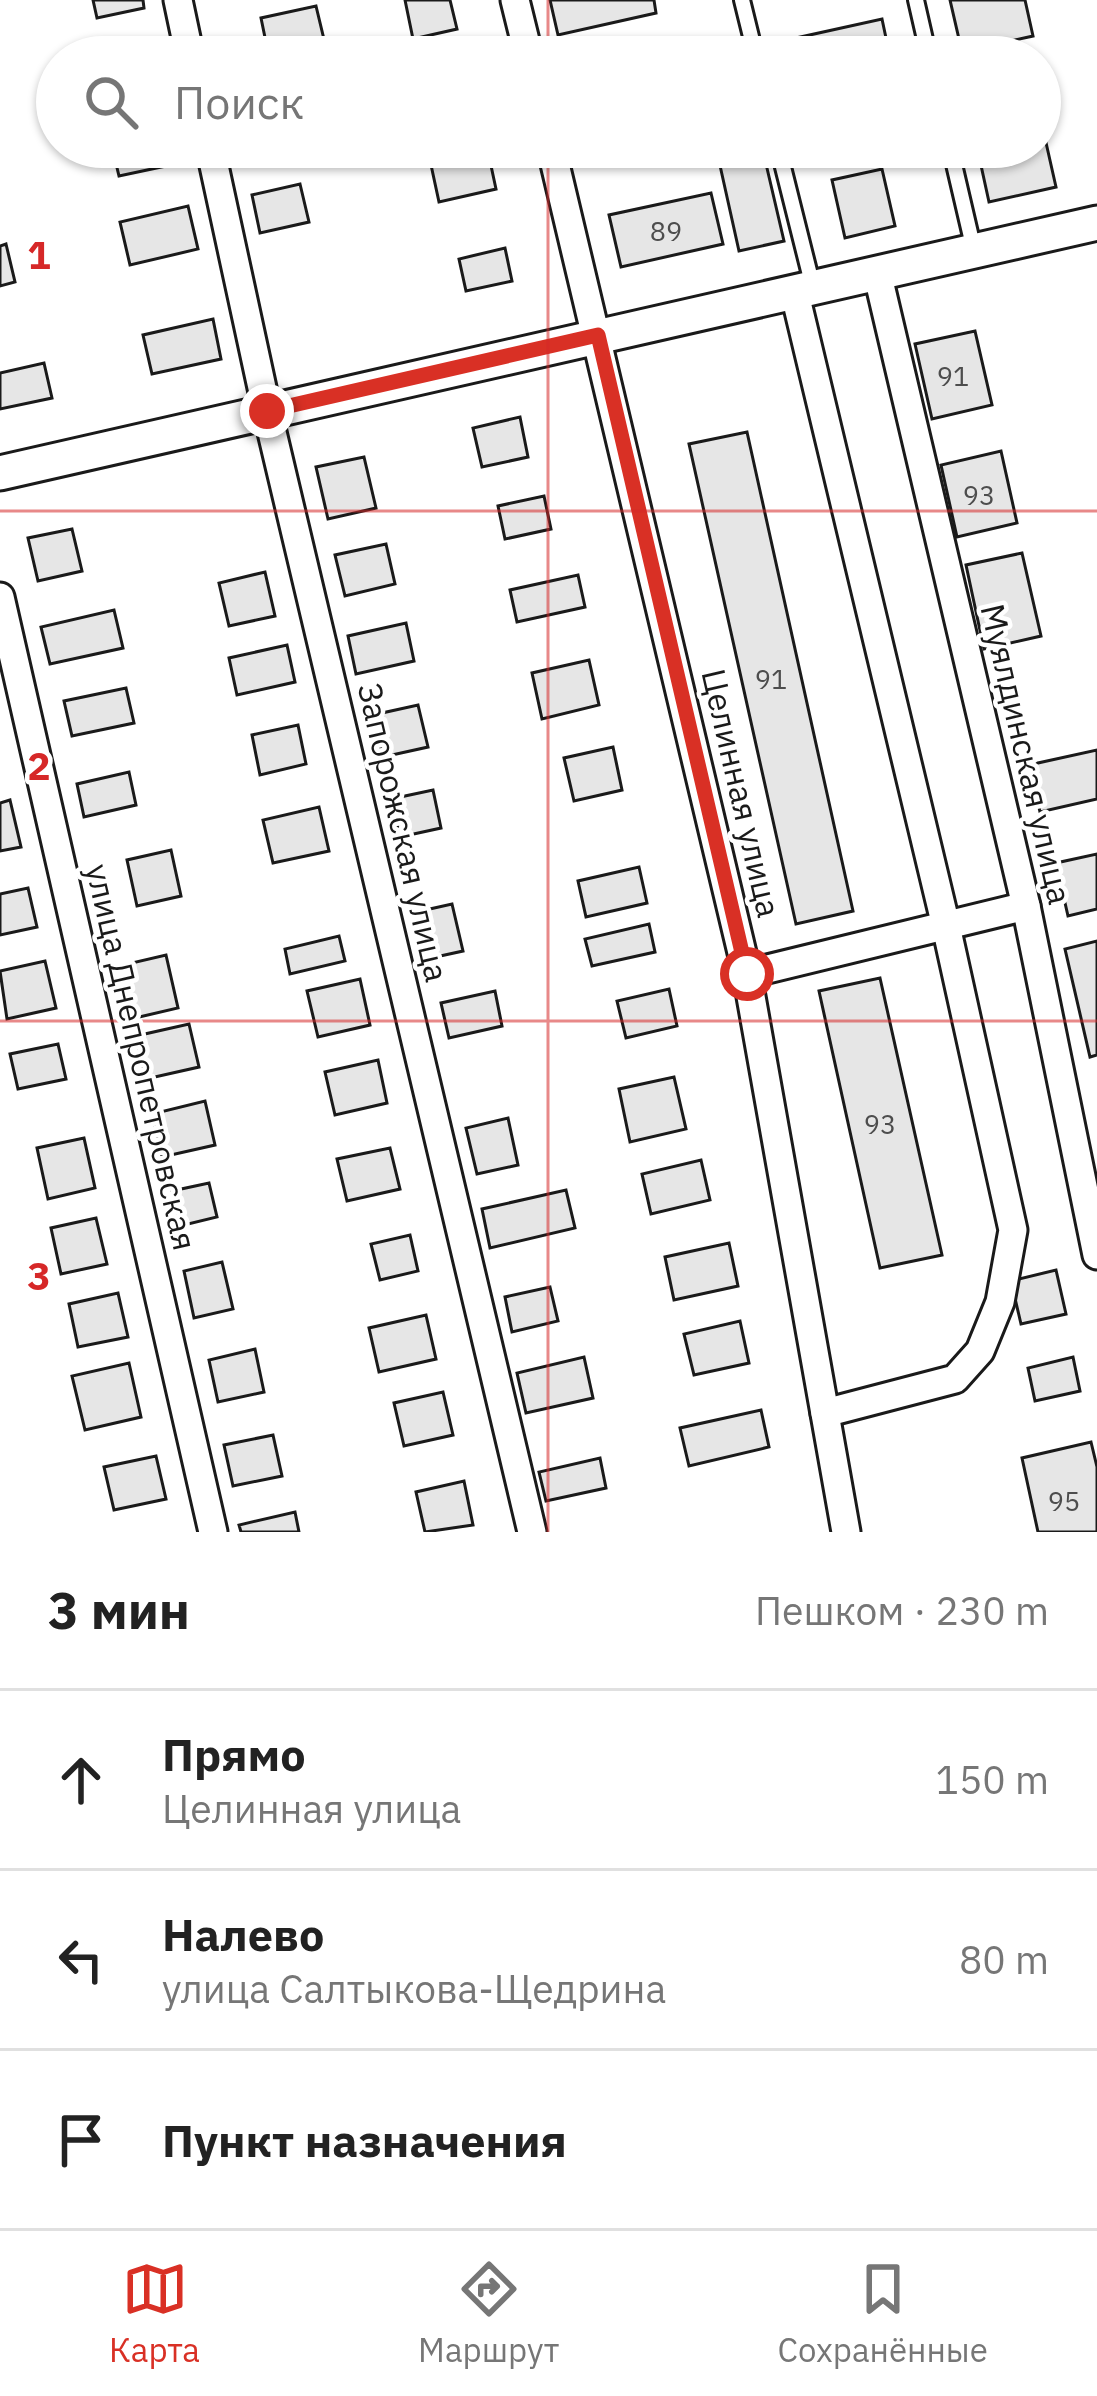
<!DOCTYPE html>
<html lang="ru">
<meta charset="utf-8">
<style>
body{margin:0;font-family:"IBM Plex Sans",sans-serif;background:#f2f2f2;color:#222}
.stop{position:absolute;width:36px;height:36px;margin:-27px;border:9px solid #d93025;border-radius:50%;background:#fff}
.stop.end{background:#d93025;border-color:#fff;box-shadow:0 3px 12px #0008}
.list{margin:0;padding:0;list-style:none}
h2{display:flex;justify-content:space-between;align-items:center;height:156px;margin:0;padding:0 48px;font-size:51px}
h2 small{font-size:39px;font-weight:400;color:#767676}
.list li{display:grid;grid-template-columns:78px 1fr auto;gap:36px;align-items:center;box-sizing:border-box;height:180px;padding:0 48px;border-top:3px solid #e0e0e0}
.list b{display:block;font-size:45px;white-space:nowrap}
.list p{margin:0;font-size:39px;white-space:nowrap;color:#767676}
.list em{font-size:39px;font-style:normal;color:#767676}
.icon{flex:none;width:66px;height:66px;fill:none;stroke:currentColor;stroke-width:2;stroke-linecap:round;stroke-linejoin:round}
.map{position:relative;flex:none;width:1097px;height:1532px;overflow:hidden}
.search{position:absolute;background:#fff;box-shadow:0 3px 9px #0004;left:36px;right:36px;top:36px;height:132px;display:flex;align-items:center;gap:30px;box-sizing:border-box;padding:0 42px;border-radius:66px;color:#767676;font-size:45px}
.sheet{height:696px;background:#fff}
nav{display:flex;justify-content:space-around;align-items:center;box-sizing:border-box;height:168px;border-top:3px solid #e0e0e0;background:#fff;font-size:33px;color:#767676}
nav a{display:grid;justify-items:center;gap:6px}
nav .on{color:#d93025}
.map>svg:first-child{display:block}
.building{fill:#e6e6e6;stroke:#1a1a1a;stroke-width:3}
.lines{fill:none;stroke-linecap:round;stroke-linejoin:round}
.service-casing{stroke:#1a1a1a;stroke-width:20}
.minor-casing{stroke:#1a1a1a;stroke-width:33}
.tertiary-casing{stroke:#1a1a1a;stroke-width:39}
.service{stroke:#fff;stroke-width:14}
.minor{stroke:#fff;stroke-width:27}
.tertiary{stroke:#fff;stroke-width:33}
.route{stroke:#d93025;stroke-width:15}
.grid{fill:none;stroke:#d62828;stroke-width:3;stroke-opacity:0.55}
.labels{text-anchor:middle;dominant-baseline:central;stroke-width:9;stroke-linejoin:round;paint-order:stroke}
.number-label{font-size:27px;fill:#4d4d4d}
.street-label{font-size:33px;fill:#1a1a1a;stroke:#fff}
.grid-label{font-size:39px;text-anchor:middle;font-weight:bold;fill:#d62828;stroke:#fff;stroke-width:9;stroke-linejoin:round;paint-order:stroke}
</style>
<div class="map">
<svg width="1097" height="1532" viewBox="0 0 1097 1532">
<rect width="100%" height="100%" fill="#fff"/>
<!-- building -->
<g class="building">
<path d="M93 0H143L144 8 97 18Z"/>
<path d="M405 0H450L457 29 413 39Z"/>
<path d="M550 0H654L656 13 558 35Z"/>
<path d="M950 0H1025L1033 36 962 52Z"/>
<path d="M316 6 327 52 306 57H269L261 18Z"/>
<path d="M882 19 890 57H782L778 42Z"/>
<path d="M151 43 154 57H97V55Z"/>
<path d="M1040 116 1056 187 989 202 977 147H1040Z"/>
<path d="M112 147H177L180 163 119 176Z"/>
<path d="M447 147H487L496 189 439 202 428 151Z"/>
<path d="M810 147H862L863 152 813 163Z"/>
<path d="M763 151 784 241 739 251 719 161Z"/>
<path d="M882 169 895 226 845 238 832 180Z"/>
<path d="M300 184 309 222 260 233 252 195Z"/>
<path d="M711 193 723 244 621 267 609 215Z"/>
<path d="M188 206 198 249 130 265 120 222Z"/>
<path d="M6 244 15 282 0 286V246Z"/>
<path d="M505 248 512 281 466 291 459 259Z"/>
<path d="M213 319 221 359 152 374 143 335Z"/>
<path d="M975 331 992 405 932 419 915 344Z"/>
<path d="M44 363 52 398 0 409V373Z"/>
<path d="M520 417 528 457 482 467 473 428Z"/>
<path d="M747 432 853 911 796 924 689 444Z"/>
<path d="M1001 451 1017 523 957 537 941 465Z"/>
<path d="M364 457 376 508 328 519 316 467Z"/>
<path d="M544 496 551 529 505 539 498 506Z"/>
<path d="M72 529 82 571 38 581 28 538Z"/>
<path d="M386 544 395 584 345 596 335 555Z"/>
<path d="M1022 553 1041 636 984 649 966 565Z"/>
<path d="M265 572 275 616 229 626 219 583Z"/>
<path d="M578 575 585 607 517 622 510 590Z"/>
<path d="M114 610 123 648 50 664 41 627Z"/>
<path d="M406 623 414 661 356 674 348 636Z"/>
<path d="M287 645 295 682 237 695 229 658Z"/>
<path d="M589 660 599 705 542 719 532 673Z"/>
<path d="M126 688 134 723 72 736 64 701Z"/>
<path d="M418 705 428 747 383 757 373 715Z"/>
<path d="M298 725 306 764 260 775 252 735Z"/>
<path d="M613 747 622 790 574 801 564 758Z"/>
<path d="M1097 750V799L1040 812 1029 765Z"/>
<path d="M129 772 136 805 84 817 77 784Z"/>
<path d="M433 790 441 828 400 837 391 799Z"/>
<path d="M10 800 21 847 0 851V803Z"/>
<path d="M319 807 329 851 273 863 263 820Z"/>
<path d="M171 850 181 896 137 906 127 860Z"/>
<path d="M1097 854V909L1068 916 1056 863Z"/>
<path d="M639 867 647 903 586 917 578 881Z"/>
<path d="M28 888 37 927 0 935V894Z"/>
<path d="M452 904 463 951 422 960 412 913Z"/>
<path d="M649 924 655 952 592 966 585 939Z"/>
<path d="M339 936 345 961 290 974 285 949Z"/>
<path d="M1097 941V1055L1090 1057 1065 949Z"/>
<path d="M166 955 178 1008 135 1018 123 965Z"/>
<path d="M45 961 56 1008 7 1019 0 971Z"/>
<path d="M880 978 942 1255 880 1268 819 991Z"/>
<path d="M360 979 370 1025 318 1037 307 991Z"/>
<path d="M669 989 677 1026 626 1038 617 1001Z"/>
<path d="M495 991 502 1026 449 1038 441 1003Z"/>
<path d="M189 1024 199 1067 146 1079 136 1036Z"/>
<path d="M58 1044 66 1079 18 1089 10 1054Z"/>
<path d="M378 1060 387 1103 335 1115 325 1072Z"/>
<path d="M674 1077 686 1129 630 1142 619 1089Z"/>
<path d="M205 1101 215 1145 162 1157 152 1114Z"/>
<path d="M508 1118 518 1165 477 1174 466 1128Z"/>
<path d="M84 1138 95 1188 48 1199 37 1148Z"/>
<path d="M390 1148 400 1189 347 1201 337 1159Z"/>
<path d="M701 1160 710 1200 651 1214 642 1174Z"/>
<path d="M209 1183 217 1217 180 1226 172 1191Z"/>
<path d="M566 1190 575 1228 490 1248 482 1209Z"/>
<path d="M96 1218 107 1264 61 1274 51 1228Z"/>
<path d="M410 1235 418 1271 380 1280 371 1244Z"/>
<path d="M729 1243 738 1286 674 1300 665 1257Z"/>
<path d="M222 1262 233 1309 194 1318 184 1271Z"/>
<path d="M1056 1270 1066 1314 1021 1324 1011 1281Z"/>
<path d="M550 1287 558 1321 512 1332 505 1297Z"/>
<path d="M118 1293 128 1337 78 1347 69 1304Z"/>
<path d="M426 1315 436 1359 379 1372 369 1328Z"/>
<path d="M740 1321 749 1363 694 1375 684 1334Z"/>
<path d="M255 1349 264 1392 218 1402 209 1360Z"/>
<path d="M584 1357 593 1398 526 1413 517 1373Z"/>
<path d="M1073 1357 1080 1391 1035 1401 1028 1368Z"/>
<path d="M129 1363 141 1417 85 1430 72 1376Z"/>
<path d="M443 1392 453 1435 404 1446 394 1403Z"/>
<path d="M761 1410 769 1447 689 1466 680 1428Z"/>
<path d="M273 1435 282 1476 233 1486 224 1445Z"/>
<path d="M1091 1442 1097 1467V1532H1038L1022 1458Z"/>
<path d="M156 1456 166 1499 114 1510 104 1467Z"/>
<path d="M600 1458 606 1488 546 1501 539 1472Z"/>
<path d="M464 1481 473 1525 425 1532 416 1492Z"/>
<path d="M295 1512 299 1532H241L239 1525Z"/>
</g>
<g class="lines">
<defs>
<g id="service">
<path d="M742 0 756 57"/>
<path d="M916 0 929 57"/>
<path d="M778 147 813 287"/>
<path d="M950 147 974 250"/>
</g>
<g id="minor">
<path d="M178 0 190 57"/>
<path d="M515 0 529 57"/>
<path d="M210 147 267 411 532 1532"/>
<path d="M551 147 747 974 846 1532"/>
<path d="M877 272 1026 906 1097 1255"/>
<path d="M794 290 946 926 1013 1230 1000 1302 980 1351 955 1379 825 1413"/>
<path d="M0 597 213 1532"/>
<path d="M747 974 1026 906"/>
</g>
<path id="tertiary" d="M0 473 1097 223"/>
</defs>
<!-- service casing -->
<use href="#service" class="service-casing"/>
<!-- minor casing -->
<use href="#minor" class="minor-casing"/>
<!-- tertiary casing -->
<use href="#tertiary" class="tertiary-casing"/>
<!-- service -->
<use href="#service" class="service"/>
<!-- minor -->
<use href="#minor" class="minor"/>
<!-- tertiary -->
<use href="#tertiary" class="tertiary"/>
</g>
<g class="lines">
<!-- route -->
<path class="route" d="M267 411 598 335 747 974"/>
</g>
<!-- grid -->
<path class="grid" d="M548 0V57M548 147V1532M0 511H1097M0 1021H1097"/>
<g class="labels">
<!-- number labels -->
<g class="number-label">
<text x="666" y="230">89</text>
<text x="953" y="375">91</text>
<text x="979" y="494">93</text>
<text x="771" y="678">91</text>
<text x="880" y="1123">93</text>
<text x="1064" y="1500">95</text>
</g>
<!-- street labels -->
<g class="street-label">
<text transform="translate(1027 754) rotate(77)">Муялдинская улица</text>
<text transform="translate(742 793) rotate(77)">Целинная улица</text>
<text transform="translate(404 832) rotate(77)">Запорожская улица</text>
<text transform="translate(142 1057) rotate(77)">улица Днепропетровская</text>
</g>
</g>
<g class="grid-label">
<text x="39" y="269">1</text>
<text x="39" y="780">2</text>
<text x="39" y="1290">3</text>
</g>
</svg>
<div class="stop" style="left:747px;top:974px"></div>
<div class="stop end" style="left:267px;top:411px"></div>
<div class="search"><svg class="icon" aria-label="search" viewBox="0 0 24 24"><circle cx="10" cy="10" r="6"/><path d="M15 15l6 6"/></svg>Поиск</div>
</div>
<section class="sheet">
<h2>3 мин<small>Пешком · 230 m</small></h2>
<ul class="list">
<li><svg class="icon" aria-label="ahead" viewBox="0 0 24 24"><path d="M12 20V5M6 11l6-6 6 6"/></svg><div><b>Прямо</b><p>Целинная улица</p></div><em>150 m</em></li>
<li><svg class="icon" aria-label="left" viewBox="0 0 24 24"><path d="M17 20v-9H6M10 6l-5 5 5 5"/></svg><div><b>Налево</b><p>улица Салтыкова-Щедрина</p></div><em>80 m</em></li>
<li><svg class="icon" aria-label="arrive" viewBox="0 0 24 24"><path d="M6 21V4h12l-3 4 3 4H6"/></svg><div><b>Пункт назначения</b></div></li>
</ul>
</section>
<nav>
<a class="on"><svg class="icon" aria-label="map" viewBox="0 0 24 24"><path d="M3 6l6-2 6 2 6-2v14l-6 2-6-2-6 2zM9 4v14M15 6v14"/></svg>Карта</a>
<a><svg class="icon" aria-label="directions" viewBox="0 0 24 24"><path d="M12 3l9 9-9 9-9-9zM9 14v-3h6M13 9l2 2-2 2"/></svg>Маршрут</a>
<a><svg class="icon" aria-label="saved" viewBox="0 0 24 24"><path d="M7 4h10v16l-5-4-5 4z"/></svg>Сохранённые</a>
</nav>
